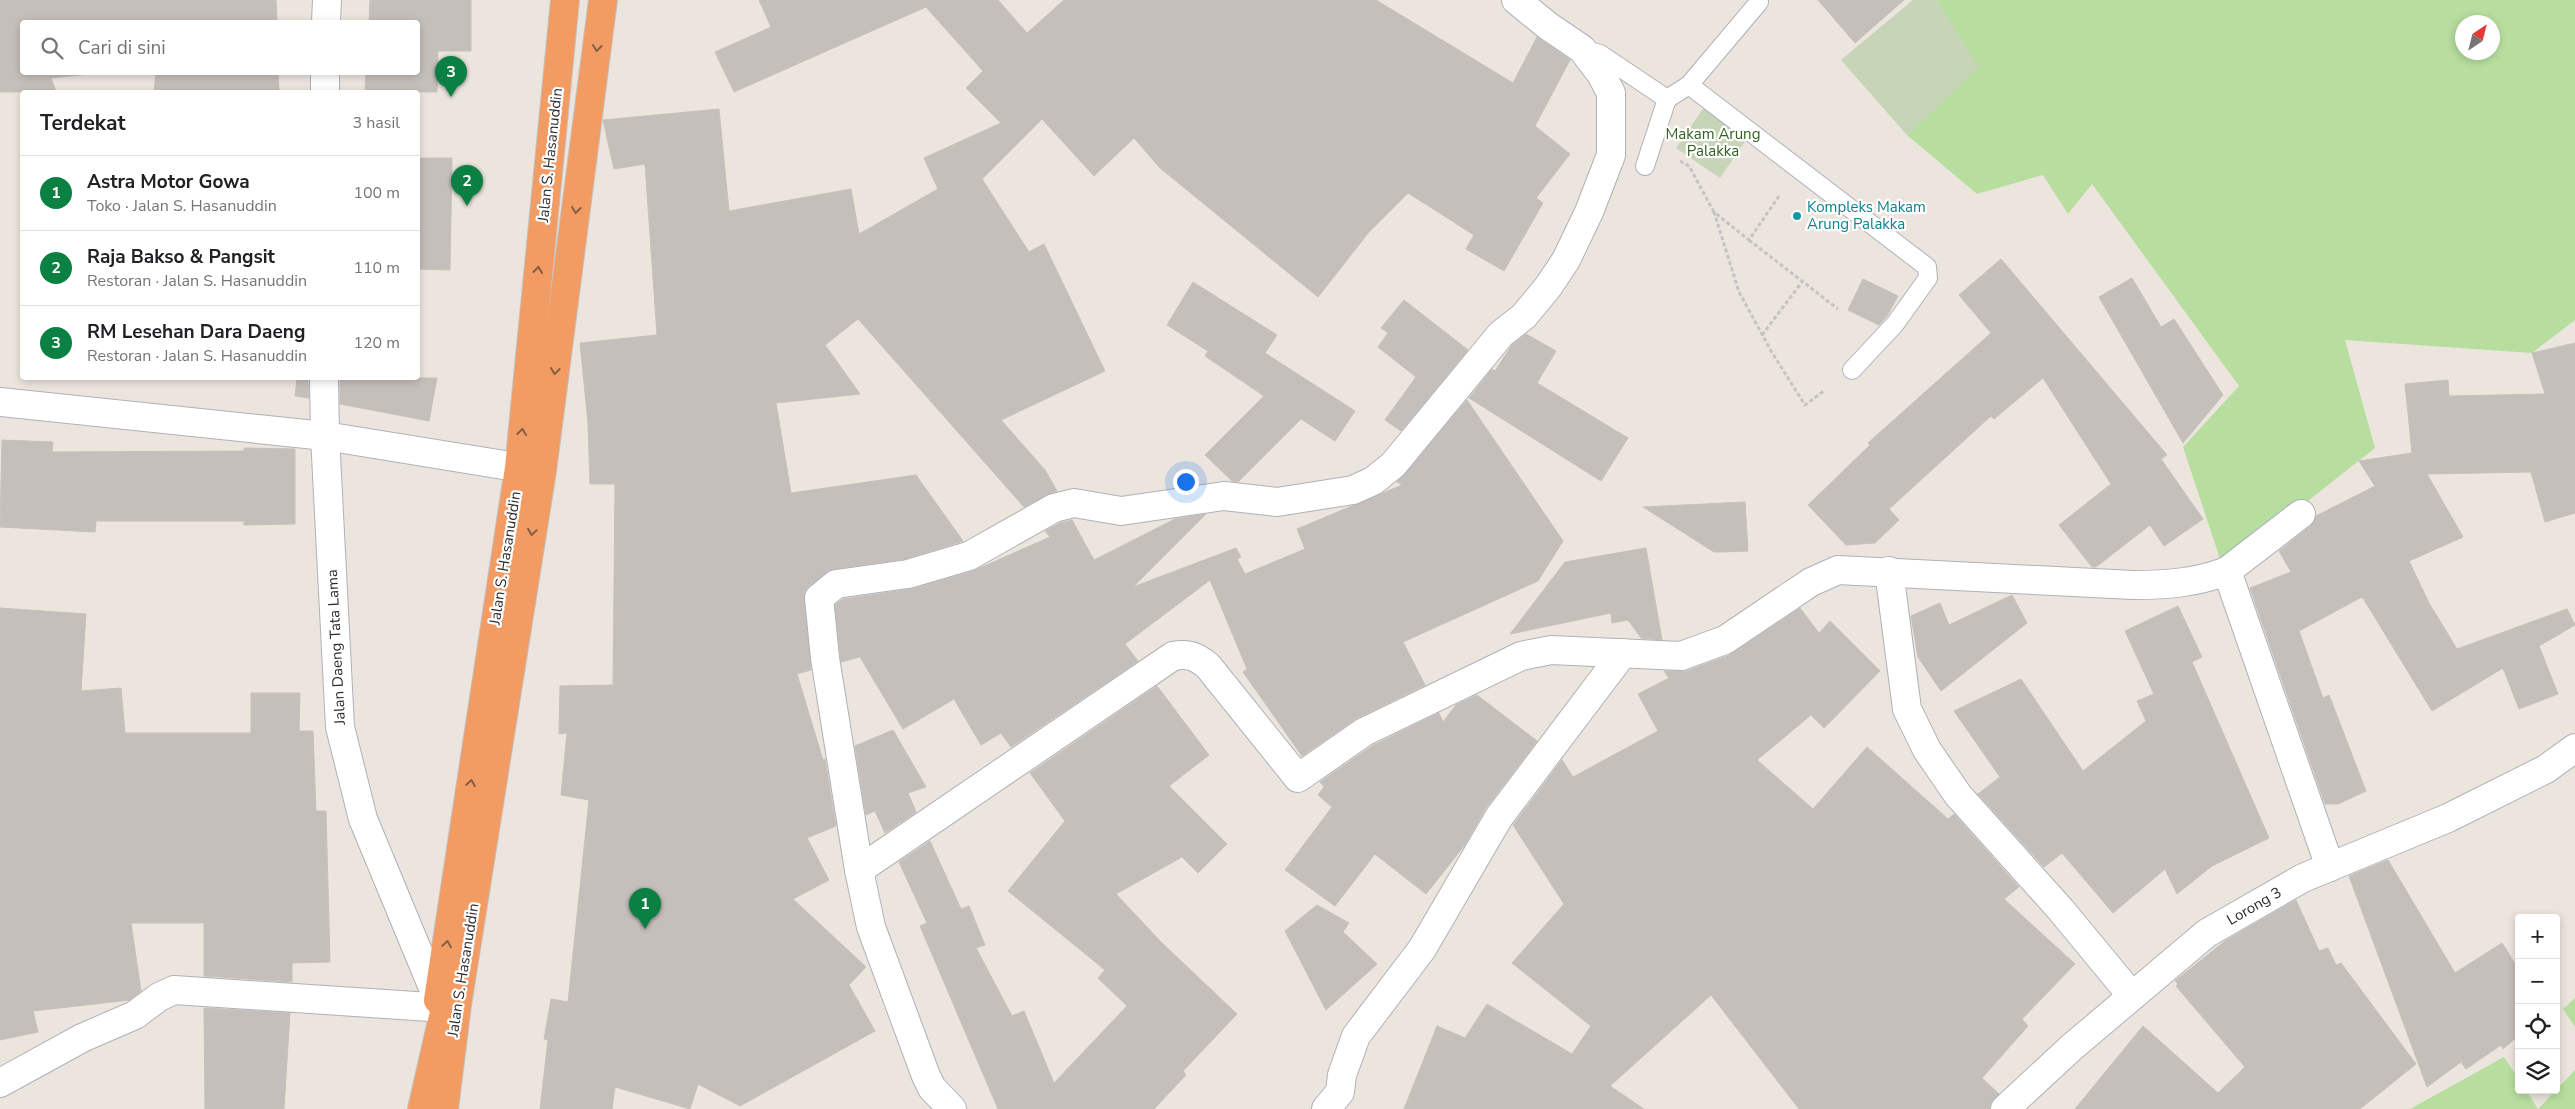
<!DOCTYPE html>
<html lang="id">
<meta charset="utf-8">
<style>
body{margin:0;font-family:"Nunito Sans",sans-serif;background:#f6f6f6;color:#202124}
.controls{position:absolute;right:15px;bottom:15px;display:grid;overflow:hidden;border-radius:5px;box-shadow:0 2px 8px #0003}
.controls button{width:45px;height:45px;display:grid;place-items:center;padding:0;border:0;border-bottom:1px solid #e0e0e0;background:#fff;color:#202124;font:25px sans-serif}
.compass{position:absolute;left:2455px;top:15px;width:45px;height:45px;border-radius:50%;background:#fff;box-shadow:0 2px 8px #0003;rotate:35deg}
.you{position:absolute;left:1185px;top:481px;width:18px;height:18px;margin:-12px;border:4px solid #fff;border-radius:50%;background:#1a73e8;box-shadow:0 0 0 8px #1a73e833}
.badge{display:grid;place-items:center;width:32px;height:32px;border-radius:50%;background:#0b8043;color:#fff;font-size:16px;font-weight:700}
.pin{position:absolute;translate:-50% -41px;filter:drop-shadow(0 1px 2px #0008)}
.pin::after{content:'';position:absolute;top:26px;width:18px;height:15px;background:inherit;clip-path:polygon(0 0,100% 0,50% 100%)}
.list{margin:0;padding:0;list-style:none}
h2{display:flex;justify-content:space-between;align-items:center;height:65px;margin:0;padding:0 20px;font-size:21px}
h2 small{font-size:16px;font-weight:400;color:#757577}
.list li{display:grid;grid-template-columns:32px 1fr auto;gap:15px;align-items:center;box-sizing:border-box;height:75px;padding:0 20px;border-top:1px solid #e0e0e0}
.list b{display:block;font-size:19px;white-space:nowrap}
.list p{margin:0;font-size:16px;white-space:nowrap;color:#757577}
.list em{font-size:16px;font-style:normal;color:#757577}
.icon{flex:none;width:28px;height:28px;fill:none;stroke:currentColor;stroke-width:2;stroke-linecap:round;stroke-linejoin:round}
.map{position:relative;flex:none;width:2575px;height:1109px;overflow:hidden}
.search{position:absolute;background:#fff;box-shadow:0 2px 8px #0003;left:20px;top:20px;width:400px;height:55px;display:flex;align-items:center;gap:12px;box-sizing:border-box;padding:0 18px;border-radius:5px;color:#757577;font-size:19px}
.panel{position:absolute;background:#fff;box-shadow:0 2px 8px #0003;left:20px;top:90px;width:400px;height:290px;border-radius:5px}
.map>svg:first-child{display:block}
.green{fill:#b7de9f;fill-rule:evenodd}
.cemetery{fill:#c6d4b7}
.building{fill:#c4bfbb;stroke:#c7c1b8}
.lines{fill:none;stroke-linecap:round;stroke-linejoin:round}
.lane-casing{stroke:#afb1ba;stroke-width:20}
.street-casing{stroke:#afb1ba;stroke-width:30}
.highway-casing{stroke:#c4c4c4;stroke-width:30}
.path{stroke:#c4c4c4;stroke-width:3;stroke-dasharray:4 2.5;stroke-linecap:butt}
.lane{stroke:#fff;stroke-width:18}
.street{stroke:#fff;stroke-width:28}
.highway{stroke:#f29c63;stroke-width:28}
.oneway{stroke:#855e44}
.culture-dot{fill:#0f9aa8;stroke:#fff;stroke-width:2}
.labels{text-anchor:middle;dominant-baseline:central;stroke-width:4.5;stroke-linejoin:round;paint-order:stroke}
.park-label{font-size:15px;fill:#306320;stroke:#fff}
.street-label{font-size:15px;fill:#2b2b2b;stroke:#fff}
.culture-label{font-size:15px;fill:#0d838f;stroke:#fff;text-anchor:start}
</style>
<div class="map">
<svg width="2575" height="1109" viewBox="0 0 2575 1109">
<rect width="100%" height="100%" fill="#ece5de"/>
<!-- green -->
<g class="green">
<path d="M1936 0H2575V320L2532 353 2345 340 2375 448 2223 568 2183 447 2239 386 2092 184 2068 214 2043 175 1977 194 1907 135 1978 67ZM2462 22H2492V52H2462Z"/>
<path d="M2575 998V1027L2563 1009Z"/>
<path d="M2504 1057 2519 1080V1090H2526L2538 1109 2575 1070V1109H2410Z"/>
</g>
<!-- cemetery -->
<g class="cemetery">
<path d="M1913 0H1936L1941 6 1979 67 1907 135 1841 60Z"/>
<path d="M1705 106 1750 134 1720 178 1676 148Z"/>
</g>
<!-- building -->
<g class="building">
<path d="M0 0H276L277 22H22V72H108L51 78 56 92H0Z"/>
<path d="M370 0H471V51H438L437 92H365L366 72H418V22H369Z"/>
<path d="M759 0H998L1027 33 1064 0H1376L1513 83 1537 37 1570 60 1535 126 1570 154 1536 198 1543 203 1504 271 1466 249 1474 235 1408 193 1369 232 1318 297 1160 168 1134 138 1094 176 1042 119 982 179 1029 252 1044 244 1105 371 1001 420 1045 470 1057 491 1024 507 858 319 825 345 860 394 776 403 791 493 916 475 963 541 905 559 833 569 809 586 804 592 811 670 797 674 823 760 825 759 836 826 807 838 829 880 793 899 866 967 849 985 875 1031 740 1106 698 1084 690 1109 615 1087 612 1109H540L548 1040 544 1039 551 999 568 1002 589 800 561 795 567 733 559 734 560 686 613 685 615 484H590L588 423 580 343 657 335 645 164 614 169 603 120 719 109 729 211 851 189 859 234 938 189 924 158 1001 123 966 88 983 71 926 7 734 92 715 52 771 27Z"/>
<path d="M1818 0H1904L1855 43Z"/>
<path d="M156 72H278L279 92H154Z"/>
<path d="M418 158H452L450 270 418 269Z"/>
<path d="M2001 259 2167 455 2161 459 2203 519 2164 546 2150 525 2096 567H2092L2059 525 2111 484 2043 378 1994 419 1991 416 1889 509 1899 520 1875 543 1846 545 1808 505 1870 445 1868 443 1991 333 1959 295Z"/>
<path d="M2132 278 2161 327 2174 319 2223 395 2183 443 2099 297Z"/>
<path d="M1863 279 1898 296 1887 316 1879 325 1848 310Z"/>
<path d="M1193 282 1277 335 1265 353 1355 411 1335 441 1301 419 1238 482 1232 481 1205 455 1264 396 1205 356 1208 351 1167 325Z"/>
<path d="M1404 300 1468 350 1401 431 1385 420 1416 377 1378 347 1388 333 1381 328Z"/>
<path d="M1526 334 1556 351 1537 383 1628 438 1601 481 1469 398 1492 369 1495 371 1512 345Z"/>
<path d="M2575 343V513L2545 522 2531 472 2427 474 2463 537 2409 561 2429 603 2457 649 2567 609 2575 625 2539 646 2558 694 2519 709 2503 668 2432 711 2363 598H2360L2299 631 2323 698 2329 695 2366 791 2338 804H2325L2250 588 2291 572 2279 551 2311 526 2316 516 2375 486 2359 461 2412 453 2405 384 2448 380 2449 396 2545 394 2532 353Z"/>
<path d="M297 378H308L309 398 295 396Z"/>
<path d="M340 378H437L429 421 340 404Z"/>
<path d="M1467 400 1563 541 1538 581 1403 642 1425 685 1357 718 1302 756 1243 672 1247 669 1210 580 1125 644 1138 661 1011 747 1001 733 981 745 954 699 903 729 860 657 841 662 835 605 843 599 912 589 973 571 1050 537 1045 531 1060 523 1072 520 1094 560 1175 519 1206 514 1133 587 1236 548 1241 557 1237 559 1245 574 1305 549 1297 529 1402 485 1397 482Z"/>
<path d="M2 440 53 442 52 452 244 451V448L295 449V524L244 525V521H96L95 532 0 527Z"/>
<path d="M1745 502 1748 551 1720 552H1714L1643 507Z"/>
<path d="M1646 548 1662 640 1641 638 1628 620 1612 623 1611 613 1510 634 1565 562Z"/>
<path d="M2012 595 2027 623 1941 691 1918 657 1911 616 1940 603 1949 625Z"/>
<path d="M2178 606 2202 657 2192 662 2269 838 2212 866 2177 894 2165 869 2113 913 2062 853 2044 867 1978 794 2000 777 1954 711 2021 679 2083 771 2146 721 2137 701 2154 694 2125 631Z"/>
<path d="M0 608 86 614 81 691 121 688 125 733H251V693H300L299 731H313L316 811H326L330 962 292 963V982L204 976V923H131L141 991 130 1000 33 1011 38 1032 0 1040Z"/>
<path d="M1800 608 1819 633 1830 621 1880 671 1824 728 1811 715 1757 760 1813 809 1867 747 1948 819 1954 814 2019 887 2004 899 2075 964 2022 1019 2028 1026 1982 1078 1999 1094 1990 1104V1109H1799L1711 995 1610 1086 1644 1109H1404L1437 1026 1465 1038 1487 1004 1572 1054 1591 1026 1512 963 1564 904 1513 825 1562 760 1573 777 1658 731 1638 694 1669 678 1664 671H1686L1730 655Z"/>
<path d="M1157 686 1209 755 1169 786 1227 844 1198 873 1182 857 1116 894 1161 942 1237 1014 1183 1071 1186 1075 1154 1109H998L920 926 927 923 899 862 930 841 961 909 969 906 985 945 976 948 1012 1016 1024 1011 1054 1083 1127 1006 1098 978 1105 970 1008 891 1065 821 1030 773Z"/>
<path d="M1477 695 1537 741 1486 808 1464 846 1426 894 1375 854 1335 906 1285 870 1332 807 1318 795 1324 787 1320 782 1372 746 1439 713 1443 722 1456 705Z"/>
<path d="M893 730 926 787 908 793 916 812 885 833 875 811 866 815 855 746Z"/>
<path d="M2388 860 2455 973 2502 943 2519 970V1035L2503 1049 2501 1045 2466 1069 2461 1062 2427 1087 2349 876Z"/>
<path d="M2296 900 2319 951 2328 948 2336 965 2341 963 2416 1064 2360 1109H2075L2143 1026 2218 1093 2245 1067 2176 986 2178 984 2175 981 2225 941Z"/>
<path d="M1317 905 1349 923 1343 932 1377 964 1326 1010 1285 931Z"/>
<path d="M204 1008 290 1013 284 1109H205Z"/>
</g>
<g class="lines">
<defs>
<g id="lane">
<path d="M1586 50 1600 54 1667 99 1689 85 1927 267 1928 278 1895 324 1852 370"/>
<path d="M1689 85 1759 2"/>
<path d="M1645 166 1667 99"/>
</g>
<g id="street">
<path d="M326 22 327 0"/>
<path d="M325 92V72"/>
<path d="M324 378 325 436 340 727 363 819 438 1000 448 1003"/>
<path d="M0 402 325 436 541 471"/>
<path d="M1889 571 1907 709 1927 750 1958 795 2061 910 2132 996"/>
<path d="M2227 571 2301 514"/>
<path d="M859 870 1173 656C1188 653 1196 656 1208 666L1298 778 1364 732 1521 656 1551 650 1681 656 1725 640 1811 582 1838 570 2133 585C2166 585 2195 583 2227 571L2330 867"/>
<path d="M0 1083 82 1038 135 1015 159 997 174 990 445 1008"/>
<path d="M952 1109 932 1088 926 1076 871 927 859 870 825 658 819 598 836 584 908 574 969 556 1054 508 1074 503 1121 511 1224 496 1277 502 1353 490 1373 481 1393 465 1501 334 1524 316 1548 287 1566 260 1589 212 1611 155V93L1601 74 1582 49 1548 26 1516 0"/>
<path d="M1326 1109 1340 1092 1342 1075 1356 1036 1422 949 1499 817 1623 653"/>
<path d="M2005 1109 2072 1047 2207 933 2303 878 2448 818 2546 769 2575 748"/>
</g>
<g id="highway">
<path d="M422 1109 445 1008 438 1000 519 468 565 0"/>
<path d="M444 1109 457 1005 542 471 603 0"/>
</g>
</defs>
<!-- lane casing -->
<use href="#lane" class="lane-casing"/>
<!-- street casing -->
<use href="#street" class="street-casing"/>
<!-- highway casing -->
<use href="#highway" class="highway-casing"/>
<!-- path -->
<g class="path">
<path d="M1680 161 1689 166 1714 212"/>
<path d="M1779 196 1749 240 1714 212 1739 292 1771 351 1805 405 1825 390"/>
<path d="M1749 240 1838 309"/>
<path d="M1762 335 1802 282"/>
</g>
<!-- lane -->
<use href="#lane" class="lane"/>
<!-- street -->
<use href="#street" class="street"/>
<!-- highway -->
<use href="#highway" class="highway"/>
</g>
<!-- one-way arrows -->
<defs><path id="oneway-chevron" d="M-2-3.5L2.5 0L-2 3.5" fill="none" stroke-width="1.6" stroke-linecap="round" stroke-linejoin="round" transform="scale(1.25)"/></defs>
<g class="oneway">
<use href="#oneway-chevron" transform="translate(597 48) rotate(97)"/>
<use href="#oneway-chevron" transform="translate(576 210) rotate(97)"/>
<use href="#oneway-chevron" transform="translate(538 270) rotate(-84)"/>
<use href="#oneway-chevron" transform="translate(555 371) rotate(97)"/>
<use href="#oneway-chevron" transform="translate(522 432) rotate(-84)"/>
<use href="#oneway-chevron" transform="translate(532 532) rotate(99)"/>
<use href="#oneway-chevron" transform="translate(471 783) rotate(-81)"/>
<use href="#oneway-chevron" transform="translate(447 944) rotate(-81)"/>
</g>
<!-- markers -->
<circle class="culture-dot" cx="1797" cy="216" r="5"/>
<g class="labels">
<!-- park labels -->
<g class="park-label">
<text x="1713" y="134">Makam Arung<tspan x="1713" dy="17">Palakka</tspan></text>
</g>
<!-- street labels -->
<g class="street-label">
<text transform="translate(550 155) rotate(-84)">Jalan S. Hasanuddin</text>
<text transform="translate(505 558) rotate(-81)">Jalan S. Hasanuddin</text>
<text transform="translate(336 647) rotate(-93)">Jalan Daeng Tata Lama</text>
<text transform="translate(2254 906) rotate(-30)">Lorong 3</text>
<text transform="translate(463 970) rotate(-81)">Jalan S. Hasanuddin</text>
</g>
<!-- culture labels -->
<g class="culture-label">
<text x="1807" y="207">Kompleks Makam<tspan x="1807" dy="17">Arung Palakka</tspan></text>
</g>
</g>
</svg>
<div class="controls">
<button>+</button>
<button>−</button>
<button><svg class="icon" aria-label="locate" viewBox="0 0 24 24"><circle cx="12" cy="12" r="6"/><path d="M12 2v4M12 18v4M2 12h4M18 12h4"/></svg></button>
<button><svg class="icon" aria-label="layers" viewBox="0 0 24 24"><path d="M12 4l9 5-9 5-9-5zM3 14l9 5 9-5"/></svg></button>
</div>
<svg class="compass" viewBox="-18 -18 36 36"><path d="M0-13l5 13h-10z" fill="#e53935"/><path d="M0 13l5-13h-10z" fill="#757577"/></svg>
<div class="you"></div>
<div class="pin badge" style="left:645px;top:929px">1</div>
<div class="pin badge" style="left:467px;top:206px">2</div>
<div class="pin badge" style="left:451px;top:97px">3</div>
<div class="search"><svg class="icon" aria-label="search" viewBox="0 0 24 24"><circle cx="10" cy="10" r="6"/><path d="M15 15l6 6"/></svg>Cari di sini</div>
<section class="panel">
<h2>Terdekat<small>3 hasil</small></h2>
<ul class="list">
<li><span class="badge">1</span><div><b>Astra Motor Gowa</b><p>Toko · Jalan S. Hasanuddin</p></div><em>100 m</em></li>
<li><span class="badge">2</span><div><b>Raja Bakso &amp; Pangsit</b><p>Restoran · Jalan S. Hasanuddin</p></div><em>110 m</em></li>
<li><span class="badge">3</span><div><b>RM Lesehan Dara Daeng</b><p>Restoran · Jalan S. Hasanuddin</p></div><em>120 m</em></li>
</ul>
</section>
</div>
